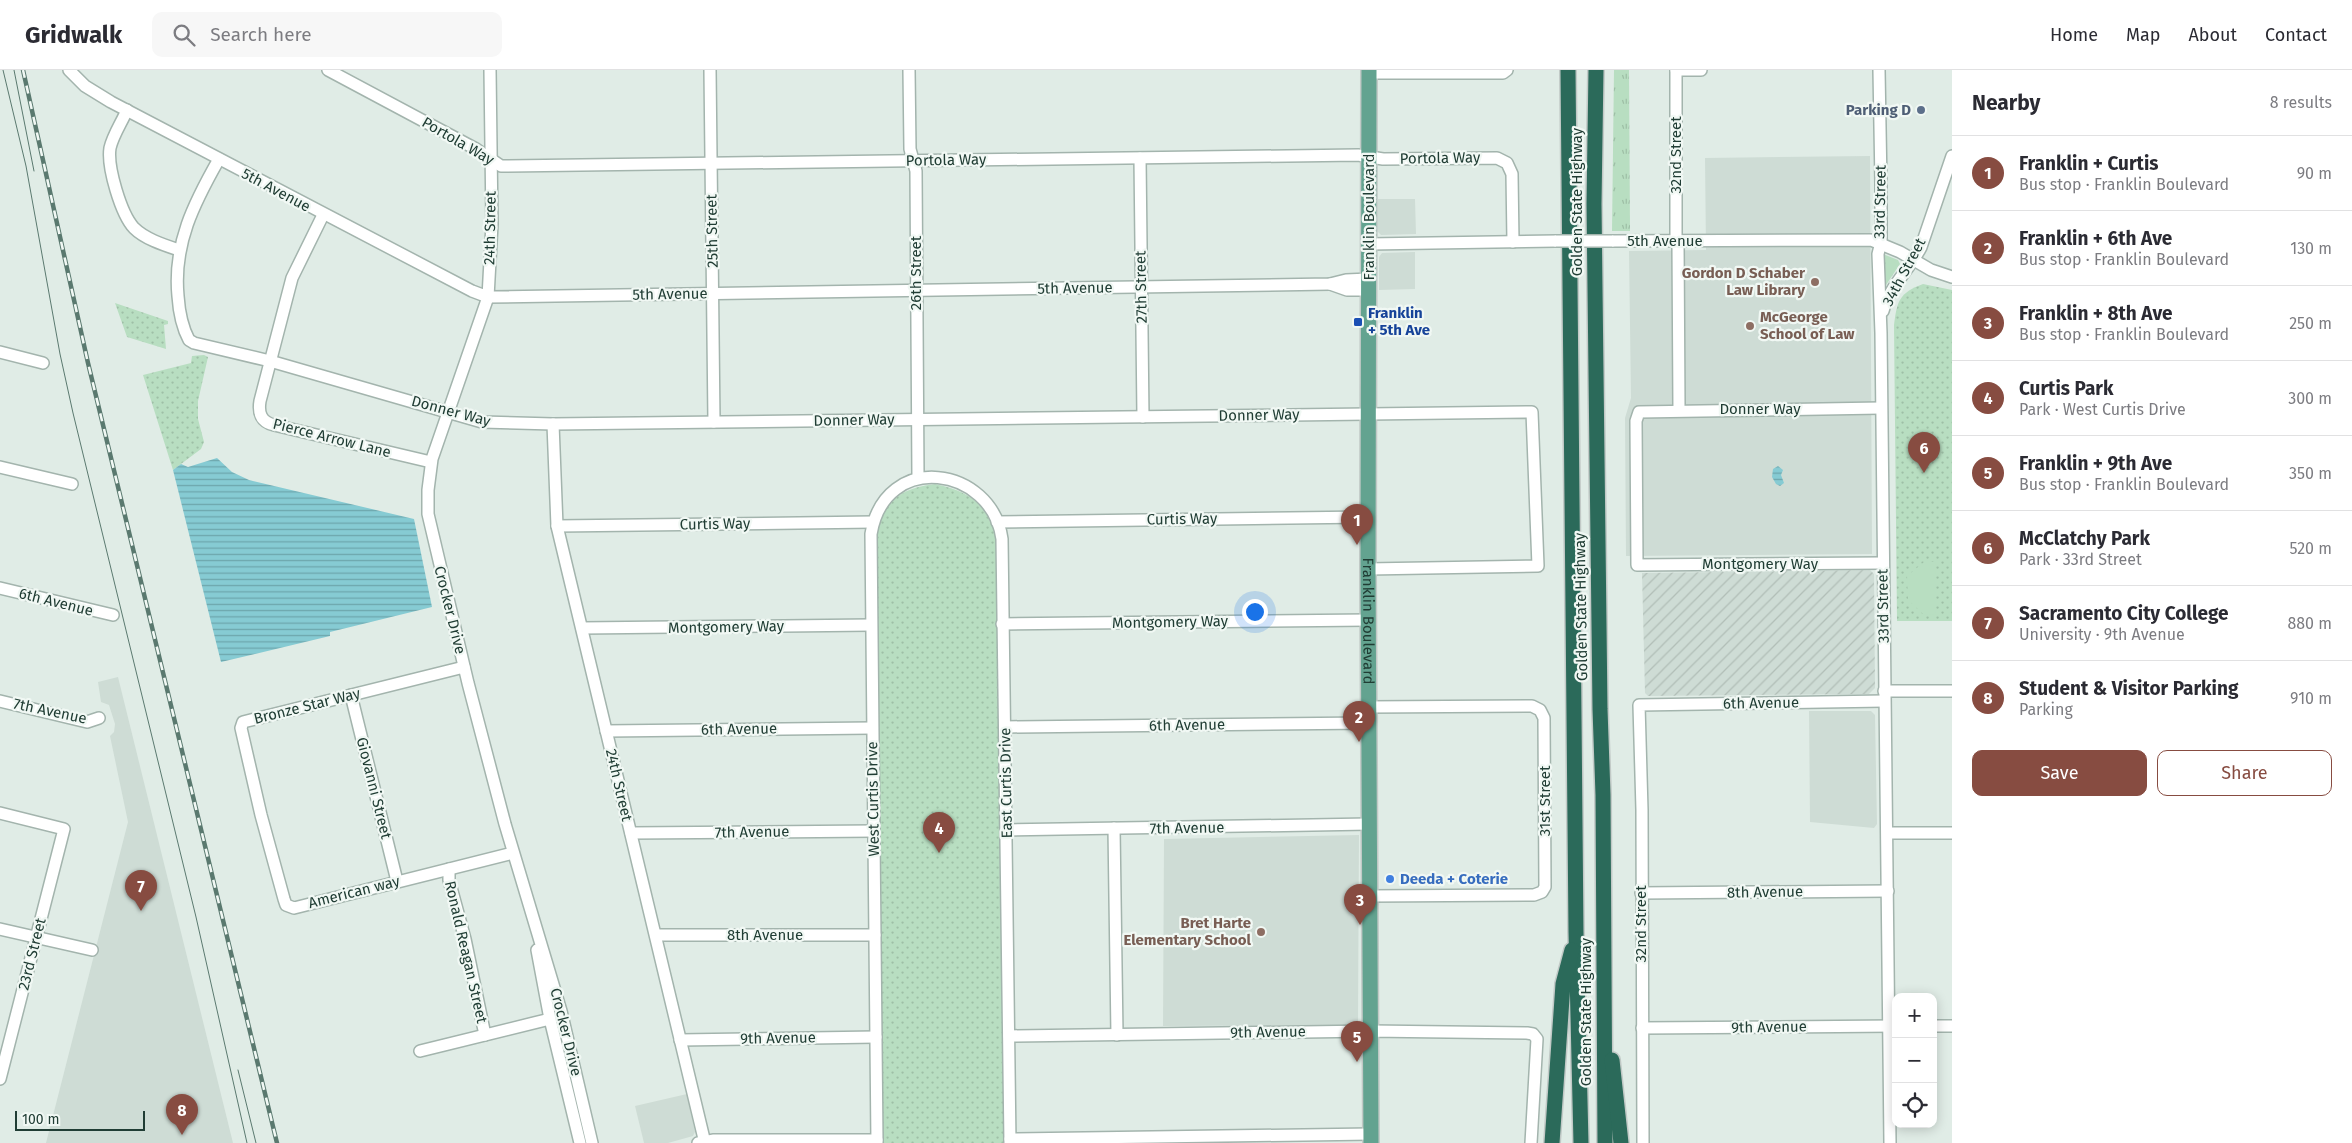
<!DOCTYPE html>
<meta charset="utf-8">
<style>
body{margin:0;font-family:"Fira Sans",sans-serif;background:#f7f7f7;color:#2b2b33}
.controls{position:absolute;right:15px;bottom:15px;display:grid;overflow:hidden;border-radius:10px;box-shadow:0 2px 12px #0003}
.controls button{width:45px;height:45px;display:grid;place-items:center;padding:0;border:0;border-bottom:1px solid #e1e1e2;background:#fff;color:#2b2b33;font:25px sans-serif}
.scale{position:absolute;left:15px;bottom:12px;width:130px;box-sizing:border-box;padding-left:5px;border:2px solid #203d34;border-top:0;font-size:14px;line-height:18px;white-space:nowrap;color:#203d34;-webkit-text-stroke:4px #f1f8f4;paint-order:stroke}
.you{position:absolute;left:1254px;top:541px;width:18px;height:18px;margin:-12px;border:4px solid #fff;border-radius:50%;background:#1a73e8;box-shadow:0 0 0 8px #1a73e833}
.badge{display:grid;place-items:center;width:32px;height:32px;border-radius:50%;background:#874c41;color:#fff;font-size:16px;font-weight:700}
.pin{position:absolute;translate:-50% -41px;filter:drop-shadow(0 1px 2px #0008)}
.pin::after{content:'';position:absolute;top:26px;width:18px;height:15px;background:inherit;clip-path:polygon(0 0,100% 0,50% 100%)}
.list{margin:0;padding:0;list-style:none}
h2{display:flex;justify-content:space-between;align-items:center;height:65px;margin:0;padding:0 20px;font-size:21px}
h2 small{font-size:16px;font-weight:400;color:#7c7c81}
.list li{display:grid;grid-template-columns:32px 1fr auto;gap:15px;align-items:center;box-sizing:border-box;height:75px;padding:0 20px;border-top:1px solid #e1e1e2}
.list b{display:block;font-size:19px;white-space:nowrap}
.list p{margin:0;font-size:16px;white-space:nowrap;color:#7c7c81}
.list em{font-size:16px;font-style:normal;color:#7c7c81}
.actions{display:flex;gap:10px;padding:15px 20px}
.actions a{flex:1;padding:11px 0;border:1px solid #874c41;border-radius:10px;text-align:center;font-size:18px;color:#874c41}
.actions .main{background:#874c41;color:#fff}
.icon{flex:none;width:28px;height:28px;fill:none;stroke:currentColor;stroke-width:2;stroke-linecap:round;stroke-linejoin:round}
.map{position:relative;flex:none;width:1952px;height:1073px;overflow:hidden}
header{display:flex;align-items:center;gap:30px;box-sizing:border-box;height:70px;padding:0 25px;background:#fff;border-bottom:1px solid #e1e1e2}
header strong{font-size:24px}
nav{display:flex;gap:28px;margin-inline-start:auto;font-size:18px}
.search{width:350px;height:45px;background:#f7f7f7;display:flex;align-items:center;gap:12px;box-sizing:border-box;padding:0 18px;border-radius:10px;color:#7c7c81;font-size:19px}
main{display:flex}
aside{flex:1;background:#fff}
.map>svg:first-child{display:block}
.built{fill:#cedcd5}
.industrial{fill:url(#industrial-furrows)}
.grass{fill:url(#grass-tufts)}
.park{fill:url(#park-dots)}
.pitch{fill:#b8dec1}
.water{fill:url(#water-rules)}
.lines{fill:none;stroke-linecap:round;stroke-linejoin:round}
.minor-casing{stroke:#a3b4ad;stroke-width:14}
.major-casing{stroke:#c1c9c6;stroke-width:18}
.highway-casing{stroke:#c1c9c6;stroke-width:18}
.minor{stroke:#fff;stroke-width:11}
.major{stroke:#63a390;stroke-width:15}
.highway{stroke:#2b6a5a;stroke-width:15}
.tram{stroke:#5a796f;stroke-width:1}
.rail-casing{stroke:#5a796f;stroke-width:4.5}
.rail{stroke:#f1f8f4;stroke-width:2.5;stroke-dasharray:8;stroke-linecap:butt}
.minor-bridge-casing{stroke:#a3b4ad;stroke-width:14;stroke-linecap:butt}
.minor-bridge{stroke:#fff;stroke-width:11}
.service-dot{fill:#5c6f8a;stroke:#f1f8f4;stroke-width:2}
.education-dot{fill:#8d6e63;stroke:#f1f8f4;stroke-width:2}
.transit-dot{fill:#1a4fb4;stroke:#f1f8f4;stroke-width:2}
.shop-dot{fill:#3f7fe0;stroke:#f1f8f4;stroke-width:2}
.labels{text-anchor:middle;dominant-baseline:central;stroke-width:4.5;stroke-linejoin:round;paint-order:stroke}
.service-label{font-size:15px;font-weight:bold;fill:#4e5e75;stroke:#f1f8f4;text-anchor:end}
.street-label{font-size:15px;fill:#203d34;stroke:#f1f8f4}
.education-label{font-size:15px;font-weight:bold;fill:#785e54;stroke:#f1f8f4;text-anchor:end}
.transit-label{font-size:15px;font-weight:bold;fill:#164399;stroke:#f1f8f4;text-anchor:start}
.shop-label{font-size:15px;font-weight:bold;fill:#366cbe;stroke:#f1f8f4;text-anchor:start}
</style>
<header>
<strong>Gridwalk</strong>
<div class="search"><svg class="icon" aria-label="search" viewBox="0 0 24 24"><circle cx="10" cy="10" r="6"/><path d="M15 15l6 6"/></svg>Search here</div>
<nav><a>Home</a><a>Map</a><a>About</a><a>Contact</a></nav>
</header>
<main>
<div class="map">
<svg width="1952" height="1073" viewBox="0 0 1952 1073">
<defs>
<pattern id="industrial-furrows" width="10" height="10" patternUnits="userSpaceOnUse" patternTransform="scale(1.25)"><rect width="10" height="10" fill="#cedcd5"/><path d="M-1 1l2-2M0 10L10 0M9 11l2-2" fill="none" stroke="#b1beb7"/></pattern>
<pattern id="grass-tufts" width="24" height="20" patternUnits="userSpaceOnUse" patternTransform="scale(1.25)"><rect width="24" height="20" fill="#b8dec1"/><path d="M3 7l-1-3M5 7V3M7 7l1-3M15 17l-1-3M17 17v-4M19 17l1-3" fill="none" stroke="#9ebfa6"/></pattern>
<pattern id="park-dots" width="8" height="8" patternUnits="userSpaceOnUse" patternTransform="scale(1.25)"><rect width="8" height="8" fill="#b8dec1"/><path d="M2 2h.1M6 6h.1" fill="none" stroke="#9ebfa6" stroke-width="1.8" stroke-linecap="round"/></pattern>
<pattern id="water-rules" width="6" height="5" patternUnits="userSpaceOnUse" patternTransform="scale(1.25)"><rect width="6" height="5" fill="#86cbd3"/><path d="M0 2.5h6" fill="none" stroke="#6da6ac"/></pattern>
</defs>
<rect width="100%" height="100%" fill="#e0ece6"/>
<!-- built -->
<g class="built">
<path d="M1870 86 1872 484 1626 486 1625 348 1631 328 1629 181 1706 180 1705 88Z"/>
<path d="M1378 129H1415L1416 164 1381 165 1377 161Z"/>
<path d="M1415 182V219L1379 220V187L1382 183Z"/>
<path d="M118 607 233 1073H46L128 752 110 666 114 662 115 654 109 635 101 632 98 612Z"/>
<path d="M1871 641 1875 645 1877 754 1874 758 1810 752 1809 641Z"/>
<path d="M1359 765 1358 955 1163 956 1164 769Z"/>
<path d="M687 1024 695 1062 693 1066 668 1073H644L635 1036Z"/>
</g>
<!-- industrial -->
<path class="industrial" d="M1870 500 1874 504 1875 618 1869 624 1648 626 1645 623 1642 503Z"/>
<!-- grass -->
<g class="grass">
<path d="M1614 0H1629L1630 161H1612Z"/>
<path d="M1883 184 1898 190 1900 194 1884 218Z"/>
</g>
<!-- park -->
<g class="park">
<path d="M1923 214 1952 220V551H1897L1894 255C1897 231 1899 223 1923 214Z"/>
<path d="M115 233 168 251V254L164 255 166 279 127 267Z"/>
<path d="M204 285 208 287 198 331V349L204 372 201 379 173 400 143 305 191 293 192 286Z"/>
<path d="M935 414C972 422 988 435 997 472L1006 1073H880L872 472C886 434 892 420 935 414Z"/>
</g>
<!-- pitch -->
<path class="pitch" d="M1924 492H1935L1936 544 1924 545 1908 530 1907 506Z"/>
<!-- water -->
<g class="water">
<path d="M217 388 232 402 249 410 414 449 432 537 330 562V566L221 592 173 400 181 394 188 397Z"/>
<path d="M1778 396 1783 400 1781 405 1784 413 1780 416 1776 414 1772 407 1773 399Z"/>
</g>
<g class="lines">
<defs>
<g id="minor">
<path d="M69 0 85 16 111 32 472 221 488 227 1330 214 1346 210 1369 209"/>
<path d="M328 0 476 79 501 96 1358 85 1383 89 1497 88 1507 93 1512 104 1513 172"/>
<path d="M490 0 492 154 488 227 432 389 428 420V444L468 613 505 754 561 941 592 1073"/>
<path d="M710 0 714 352"/>
<path d="M909 0 910 79 916 101 918 407"/>
<path d="M1676 0V171"/>
<path d="M1676 0H1701"/>
<path d="M1879 0 1881 114V172L1878 184 1881 263 1890 1073"/>
<path d="M1369 3H1503L1507 0"/>
<path d="M127 40C122 52 113 65 110 78 107 97 121 144 134 158 145 169 164 175 179 180"/>
<path d="M1140 88 1143 347"/>
<path d="M219 89C194 133 173 174 178 226 179 241 182 257 189 270L194 273 270 291 482 352 553 354 1532 342 1538 496 1368 499"/>
<path d="M323 145 292 208 260 331C258 343 261 352 274 355L431 392"/>
<path d="M1612 171 1871 170 1900 182 1931 200 1952 207"/>
<path d="M1678 171 1679 340"/>
<path d="M1369 174 1556 171"/>
<path d="M1330 214 1347 220H1369"/>
<path d="M1883 241C1889 217 1910 199 1921 177L1952 86"/>
<path d="M0 282 43 293"/>
<path d="M1881 338 1639 342 1636 351 1637 495 1883 493"/>
<path d="M553 354 557 456 705 1073"/>
<path d="M0 397 72 414"/>
<path d="M997 452 1367 447"/>
<path d="M557 456 873 452"/>
<path d="M0 518 113 545"/>
<path d="M1002 554 1368 550"/>
<path d="M582 558 871 555"/>
<path d="M464 597 243 652 241 658 261 745 284 829 286 835 294 838 513 783"/>
<path d="M1884 621H1952"/>
<path d="M351 625 397 811"/>
<path d="M0 631 87 652 99 648"/>
<path d="M1368 637 1532 636 1540 640 1544 648 1545 817 1542 822 1534 825 1369 826"/>
<path d="M1005 657 1368 653"/>
<path d="M606 661 872 658"/>
<path d="M0 743 64 759 0 1009"/>
<path d="M1114 758 1117 965"/>
<path d="M1006 760 1369 754"/>
<path d="M631 763 874 761"/>
<path d="M1888 763H1952"/>
<path d="M449 799V810L465 869 485 965"/>
<path d="M1641 823 1888 821"/>
<path d="M0 859 92 880"/>
<path d="M656 865H875"/>
<path d="M537 880 550 949 580 1073"/>
<path d="M1933 956H1952"/>
<path d="M1642 958 1896 956"/>
<path d="M1009 966 1370 961 1527 963 1533 964 1537 969 1531 1073"/>
<path d="M680 970 876 967"/>
<path d="M420 981 550 949"/>
<path d="M1010 1069 1371 1064"/>
<path d="M698 1073 714 1070H877"/>
<path d="M877 1073 871 464C885 380 992 396 1002 469L1010 1073"/>
<path d="M1643 1073 1642 740 1639 635 1884 631"/>
</g>
<g id="major">
<path id="s1" d="M1369 0 1368 499 1371 1073"/>
</g>
<g id="highway">
<path d="M1568 0 1576 862 1581 1073"/>
<path d="M1596 0 1594 134 1600 639 1603 725 1605 1073"/>
<path d="M1612 990 1621 1073"/>
<path d="M1552 1073 1563 914 1572 880"/>
</g>
</defs>
<!-- minor casing -->
<use href="#minor" class="minor-casing"/>
<!-- major casing -->
<use href="#major" class="major-casing"/>
<!-- highway casing -->
<use href="#highway" class="highway-casing"/>
<!-- minor -->
<use href="#minor" class="minor"/>
<!-- major -->
<use href="#major" class="major"/>
<!-- highway -->
<use href="#highway" class="highway"/>
<!-- tram -->
<g class="tram">
<path d="M3 0 26 96 60 284 73 343 196 847 247 1073"/>
<path d="M14 0 34 101"/>
<path d="M238 1000 256 1073"/>
</g>
<defs>
<path id="rail" d="M23 0 88 293 277 1073"/>
</defs>
<!-- rail casing -->
<use href="#rail" class="rail-casing"/>
<!-- rail -->
<use href="#rail" class="rail"/>
<defs>
<path id="minor-bridge" d="M1556 171H1612"/>
</defs>
<!-- minor-bridge casing -->
<use href="#minor-bridge" class="minor-bridge-casing"/>
<!-- minor-bridge -->
<use href="#minor-bridge" class="minor-bridge"/>
</g>
<!-- markers -->
<circle class="service-dot" cx="1921" cy="40" r="5"/>
<g class="education-dot">
<circle cx="1815" cy="212" r="5"/>
<circle cx="1750" cy="256" r="5"/>
<circle cx="1261" cy="862" r="5"/>
</g>
<rect class="transit-dot" x="1353" y="247" width="10" height="10" rx="2.5"/>
<circle class="shop-dot" cx="1390" cy="809" r="5"/>
<g class="labels">
<!-- service labels -->
<g class="service-label">
<text x="1911" y="40">Parking D</text>
</g>
<!-- street labels -->
<g class="street-label">
<text transform="translate(458 71) rotate(30)">Portola Way</text>
<text transform="translate(1676 85) rotate(-90)">32nd Street</text>
<text transform="translate(1440 88) rotate(-1)">Portola Way</text>
<text transform="translate(946 90) rotate(-1)">Portola Way</text>
<text transform="translate(276 120) rotate(28)">5th Avenue</text>
<text transform="translate(1577 132) rotate(-90)">Golden State Highway</text>
<text transform="translate(1880 132) rotate(-89)">33rd Street</text>
<text transform="translate(1369 147) rotate(-90)">Franklin Boulevard</text>
<text transform="translate(490 158) rotate(-89)">24th Street</text>
<text transform="translate(712 161) rotate(-91)">25th Street</text>
<text x="1665" y="171">5th Avenue</text>
<text transform="translate(1904 202) rotate(-62)">34th Street</text>
<text transform="translate(916 203) rotate(-90)">26th Street</text>
<text transform="translate(1141 217) rotate(-91)">27th Street</text>
<text transform="translate(1075 218) rotate(-1)">5th Avenue</text>
<text transform="translate(670 224) rotate(-1)">5th Avenue</text>
<text x="1760" y="339">Donner Way</text>
<text transform="translate(451 341) rotate(15)">Donner Way</text>
<text transform="translate(1259 345) rotate(-1)">Donner Way</text>
<text transform="translate(854 350) rotate(-1)">Donner Way</text>
<text transform="translate(332 368) rotate(14)">Pierce Arrow Lane</text>
<text transform="translate(1182 449) rotate(-1)">Curtis Way</text>
<text transform="translate(715 454) rotate(-1)">Curtis Way</text>
<text x="1760" y="494">Montgomery Way</text>
<text transform="translate(56 532) rotate(14)">6th Avenue</text>
<text transform="translate(1883 536) rotate(-91)">33rd Street</text>
<text transform="translate(1581 537) rotate(-91)">Golden State Highway</text>
<text transform="translate(450 540) rotate(76)">Crocker Drive</text>
<text stroke="none"><textPath href="#s1" startOffset="551">Franklin Boulevard</textPath></text>
<text transform="translate(1170 552) rotate(-1)">Montgomery Way</text>
<text transform="translate(726 557) rotate(-1)">Montgomery Way</text>
<text transform="translate(1761 633) rotate(-1)">6th Avenue</text>
<text transform="translate(307 636) rotate(-14)">Bronze Star Way</text>
<text transform="translate(50 641) rotate(12)">7th Avenue</text>
<text transform="translate(1187 655) rotate(-1)">6th Avenue</text>
<text transform="translate(739 659) rotate(-1)">6th Avenue</text>
<text transform="translate(1006 713) rotate(-91)">East Curtis Drive</text>
<text transform="translate(619 715) rotate(77)">24th Street</text>
<text transform="translate(374 718) rotate(76)">Giovanni Street</text>
<text transform="translate(873 729) rotate(-91)">West Curtis Drive</text>
<text transform="translate(1545 731) rotate(-90)">31st Street</text>
<text transform="translate(1187 758) rotate(-1)">7th Avenue</text>
<text transform="translate(752 762) rotate(-1)">7th Avenue</text>
<text transform="translate(354 822) rotate(-14)">American way</text>
<text transform="translate(1765 822) rotate(-1)">8th Avenue</text>
<text transform="translate(1641 854) rotate(-90)">32nd Street</text>
<text x="765" y="865">8th Avenue</text>
<text transform="translate(466 882) rotate(77)">Ronald Reagan Street</text>
<text transform="translate(32 884) rotate(-76)">23rd Street</text>
<text transform="translate(1586 942) rotate(-90)">Golden State Highway</text>
<text transform="translate(1769 957) rotate(-1)">9th Avenue</text>
<text transform="translate(566 962) rotate(76)">Crocker Drive</text>
<text transform="translate(1268 962) rotate(-1)">9th Avenue</text>
<text transform="translate(778 968) rotate(-1)">9th Avenue</text>
</g>
<!-- education labels -->
<g class="education-label">
<text x="1805" y="203">Gordon D Schaber<tspan x="1805" dy="17">Law Library</tspan></text>
<text x="1760" y="247" text-anchor="start">McGeorge<tspan x="1760" dy="17">School of Law</tspan></text>
<text x="1251" y="853">Bret Harte<tspan x="1251" dy="17">Elementary School</tspan></text>
</g>
<!-- transit labels -->
<g class="transit-label">
<text x="1368" y="243">Franklin<tspan x="1368" dy="17">+ 5th Ave</tspan></text>
</g>
<!-- shop labels -->
<g class="shop-label">
<text x="1400" y="809">Deeda + Coterie</text>
</g>
</g>
</svg>
<div class="controls">
<button>+</button>
<button>−</button>
<button><svg class="icon" aria-label="locate" viewBox="0 0 24 24"><circle cx="12" cy="12" r="6"/><path d="M12 2v4M12 18v4M2 12h4M18 12h4"/></svg></button>
</div>
<div class="scale">100 m</div>
<div class="you"></div>
<div class="pin badge" style="left:1357px;top:475px">1</div>
<div class="pin badge" style="left:1359px;top:672px">2</div>
<div class="pin badge" style="left:1360px;top:855px">3</div>
<div class="pin badge" style="left:939px;top:783px">4</div>
<div class="pin badge" style="left:1357px;top:992px">5</div>
<div class="pin badge" style="left:1924px;top:403px">6</div>
<div class="pin badge" style="left:141px;top:841px">7</div>
<div class="pin badge" style="left:182px;top:1065px">8</div>
</div>
<aside>
<h2>Nearby<small>8 results</small></h2>
<ul class="list">
<li><span class="badge">1</span><div><b>Franklin + Curtis</b><p>Bus stop · Franklin Boulevard</p></div><em>90 m</em></li>
<li><span class="badge">2</span><div><b>Franklin + 6th Ave</b><p>Bus stop · Franklin Boulevard</p></div><em>130 m</em></li>
<li><span class="badge">3</span><div><b>Franklin + 8th Ave</b><p>Bus stop · Franklin Boulevard</p></div><em>250 m</em></li>
<li><span class="badge">4</span><div><b>Curtis Park</b><p>Park · West Curtis Drive</p></div><em>300 m</em></li>
<li><span class="badge">5</span><div><b>Franklin + 9th Ave</b><p>Bus stop · Franklin Boulevard</p></div><em>350 m</em></li>
<li><span class="badge">6</span><div><b>McClatchy Park</b><p>Park · 33rd Street</p></div><em>520 m</em></li>
<li><span class="badge">7</span><div><b>Sacramento City College</b><p>University · 9th Avenue</p></div><em>880 m</em></li>
<li><span class="badge">8</span><div><b>Student &amp; Visitor Parking</b><p>Parking</p></div><em>910 m</em></li>
</ul>
<div class="actions"><a class="main">Save</a><a>Share</a></div>
</aside>
</main>
